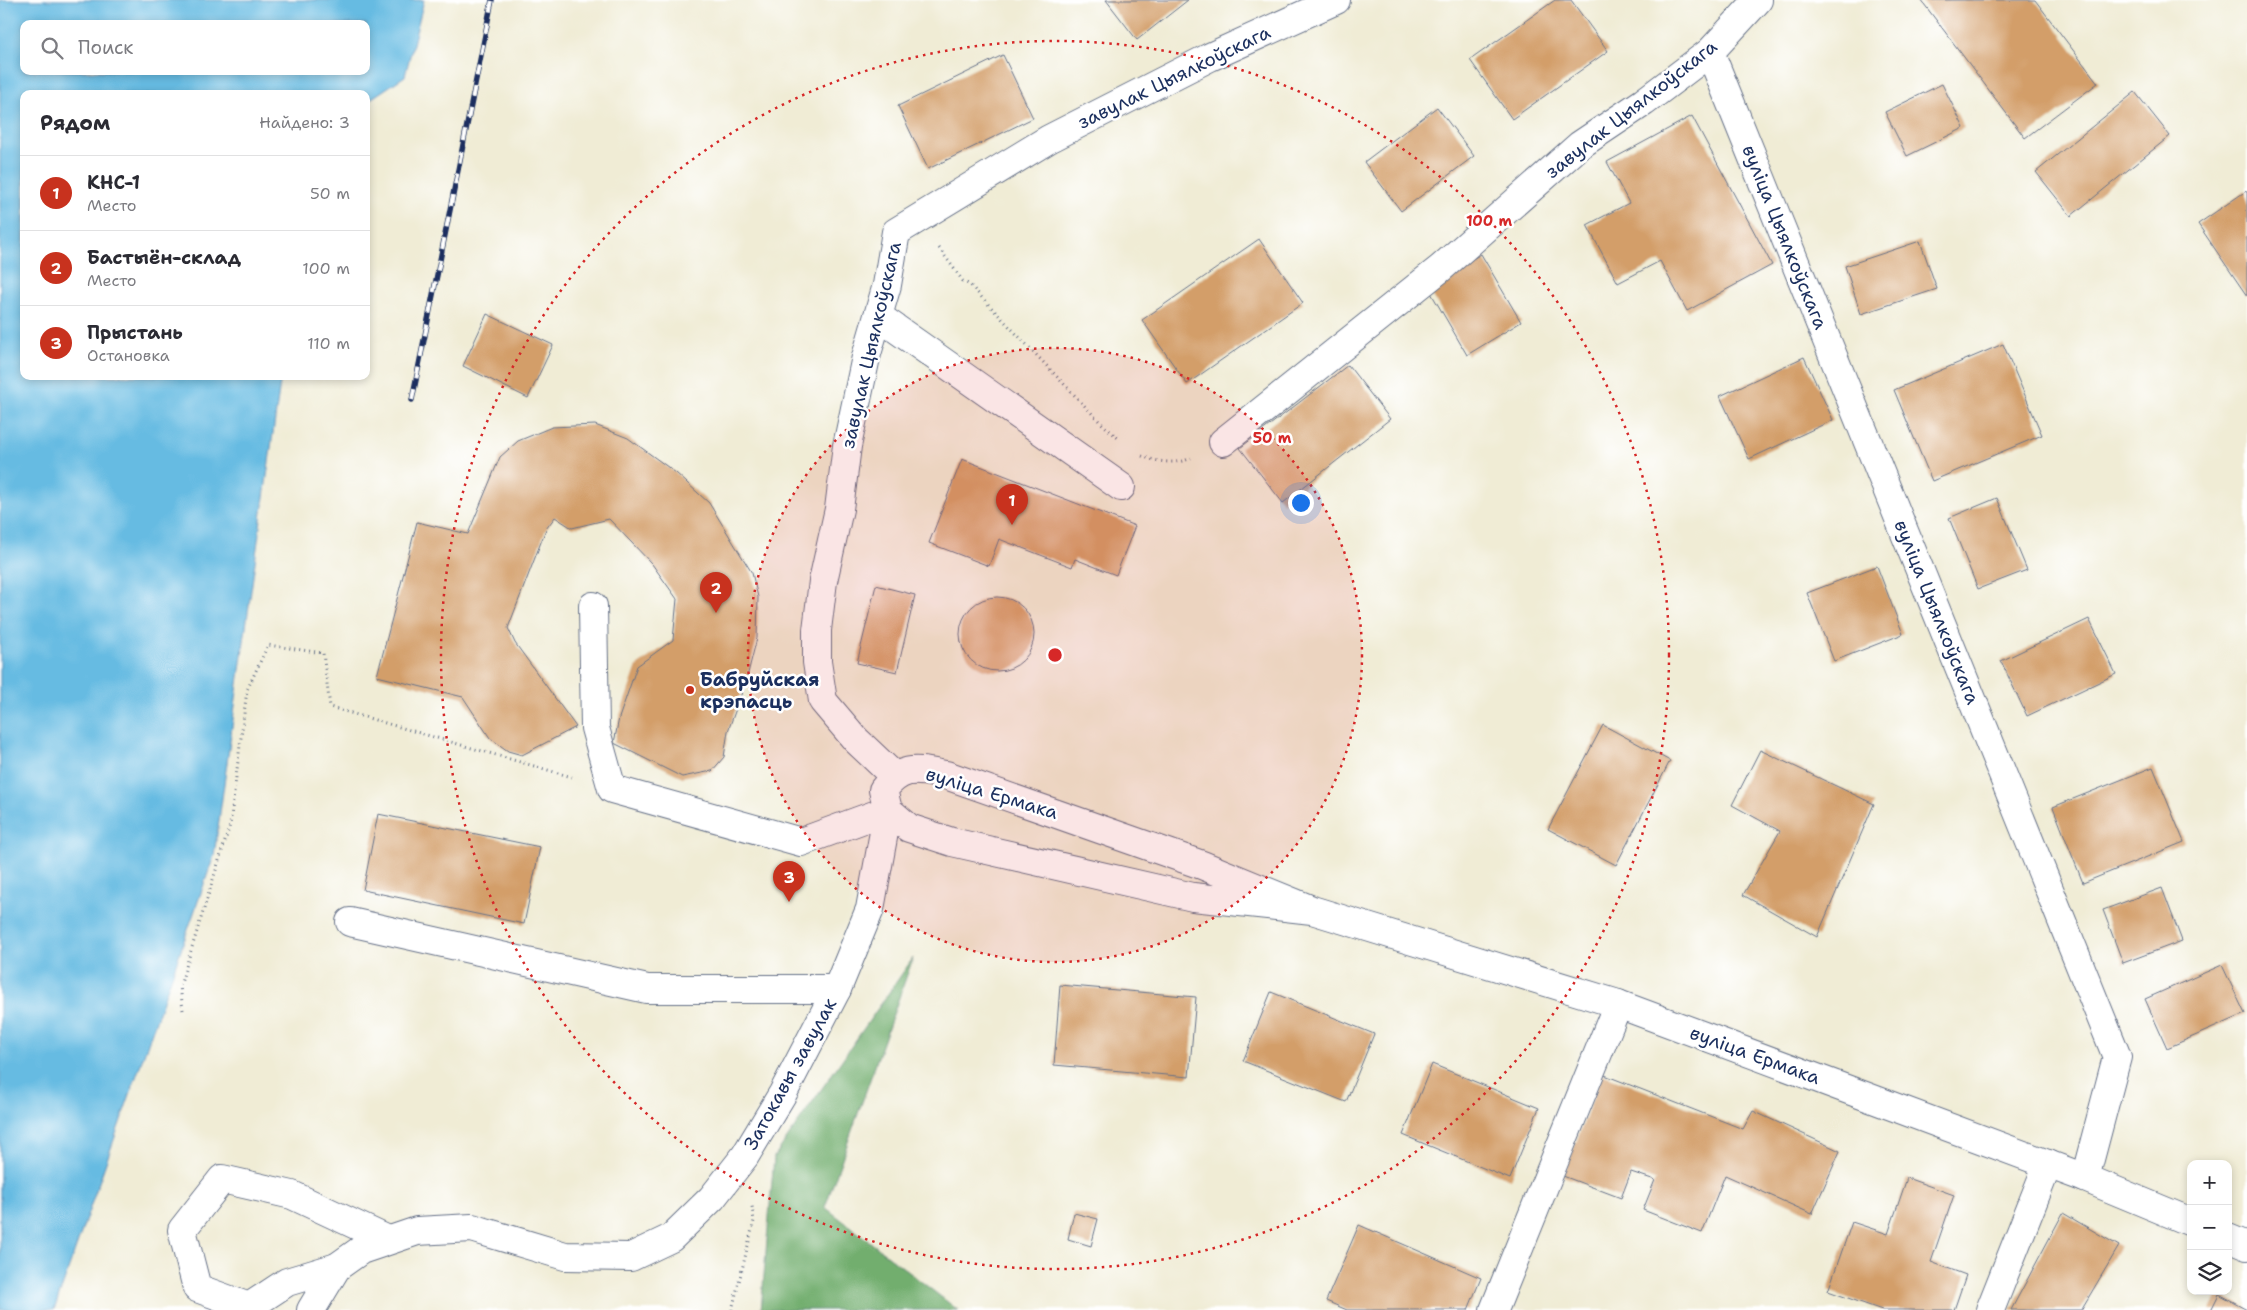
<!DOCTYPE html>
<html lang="ru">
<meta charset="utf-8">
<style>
body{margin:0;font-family:"Shantell Sans",sans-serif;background:#f7f7f7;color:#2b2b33}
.controls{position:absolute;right:15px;bottom:15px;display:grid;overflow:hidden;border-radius:10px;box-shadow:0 2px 8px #0003}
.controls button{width:45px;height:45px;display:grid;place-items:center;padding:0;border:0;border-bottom:1px solid #e1e1e2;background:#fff;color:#2b2b33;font:25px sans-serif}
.you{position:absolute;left:1300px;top:502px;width:18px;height:18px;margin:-12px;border:4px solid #fff;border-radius:50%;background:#1a73e8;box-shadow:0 0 0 8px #1a73e833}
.badge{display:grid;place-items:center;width:32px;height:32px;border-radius:50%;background:#c8321e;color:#fff;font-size:16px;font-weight:700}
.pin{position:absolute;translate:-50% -41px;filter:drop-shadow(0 1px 2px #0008)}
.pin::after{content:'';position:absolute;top:26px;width:18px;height:15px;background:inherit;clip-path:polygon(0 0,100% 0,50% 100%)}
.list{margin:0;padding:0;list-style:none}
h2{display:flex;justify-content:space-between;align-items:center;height:65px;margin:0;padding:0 20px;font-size:21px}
h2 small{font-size:16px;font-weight:400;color:#7c7c81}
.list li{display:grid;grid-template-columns:32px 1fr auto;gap:15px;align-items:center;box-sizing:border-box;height:75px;padding:0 20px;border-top:1px solid #e1e1e2}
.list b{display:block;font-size:19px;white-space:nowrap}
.list p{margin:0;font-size:16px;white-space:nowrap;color:#7c7c81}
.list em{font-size:16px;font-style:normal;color:#7c7c81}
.icon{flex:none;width:28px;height:28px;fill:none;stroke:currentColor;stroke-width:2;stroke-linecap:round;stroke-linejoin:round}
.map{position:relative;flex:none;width:2247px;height:1310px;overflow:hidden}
.search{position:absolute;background:#fff;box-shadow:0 2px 8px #0003;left:20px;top:20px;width:350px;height:55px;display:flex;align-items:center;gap:12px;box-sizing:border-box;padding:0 18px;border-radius:10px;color:#7c7c81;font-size:19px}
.panel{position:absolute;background:#fff;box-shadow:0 2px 8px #0003;left:20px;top:90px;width:350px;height:290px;border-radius:10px}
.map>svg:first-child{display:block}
.forest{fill:#72ae6e;stroke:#466e66}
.water{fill:#66bbe2;stroke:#4075a0;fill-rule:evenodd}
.building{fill:#d39e69}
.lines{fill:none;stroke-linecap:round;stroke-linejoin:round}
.minor-casing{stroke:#667188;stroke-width:30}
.path{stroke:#667188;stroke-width:3;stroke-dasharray:1 4;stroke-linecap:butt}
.minor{stroke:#fff;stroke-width:28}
.rail-casing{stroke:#1b2f5e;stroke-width:5.5}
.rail{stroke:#fff;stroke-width:4;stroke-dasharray:11;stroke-linecap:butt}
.ring{fill:none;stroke:#d62828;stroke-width:2.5;stroke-dasharray:2.5 5}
.poi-dot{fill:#c8321e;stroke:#fff;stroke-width:2}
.labels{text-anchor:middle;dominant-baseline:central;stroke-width:5;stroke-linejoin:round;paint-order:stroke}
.street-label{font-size:19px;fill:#1b2f5e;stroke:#fff}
.poi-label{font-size:19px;font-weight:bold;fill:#1b2f5e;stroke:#fff;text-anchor:start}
.centre{fill:#d62828;stroke:#fff;stroke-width:2.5}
.ring-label{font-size:15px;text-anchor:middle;font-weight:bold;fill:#d62828;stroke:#fff;stroke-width:5;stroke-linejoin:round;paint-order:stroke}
</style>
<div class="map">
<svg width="2247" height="1310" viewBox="0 0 2247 1310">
<rect width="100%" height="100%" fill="#fff"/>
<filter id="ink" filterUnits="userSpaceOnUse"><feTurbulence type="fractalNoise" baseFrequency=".02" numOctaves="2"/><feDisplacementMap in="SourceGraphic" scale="10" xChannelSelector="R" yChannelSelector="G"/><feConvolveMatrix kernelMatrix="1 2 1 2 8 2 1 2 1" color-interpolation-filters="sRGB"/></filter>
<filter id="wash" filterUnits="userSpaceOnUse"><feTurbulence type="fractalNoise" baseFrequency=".0096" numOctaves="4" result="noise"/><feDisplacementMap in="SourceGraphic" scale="20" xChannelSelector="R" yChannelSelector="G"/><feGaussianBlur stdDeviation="1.12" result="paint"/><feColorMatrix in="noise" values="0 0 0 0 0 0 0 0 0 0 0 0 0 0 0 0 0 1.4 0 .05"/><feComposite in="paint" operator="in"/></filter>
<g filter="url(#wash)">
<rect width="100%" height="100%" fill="#f0ecd5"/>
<!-- forest -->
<path class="forest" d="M913 958 825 1207 958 1310H761L774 1157Z"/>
<!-- water -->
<path class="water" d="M0 0H424L405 76 366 102V94H24V376H281L214 856 54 1310H0ZM24 24H366V71H24Z"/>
<g id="blocks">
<!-- building -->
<g class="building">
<path d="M1106 0H1188L1137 40Z"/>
<path d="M1555 0H1571L1608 51 1512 119 1470 60Z"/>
<path d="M1921 0H2035L2098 83 2025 138Z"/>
<path d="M1003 55 1033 118 928 169 898 106Z"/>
<path d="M1942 84 1964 128 1907 156 1885 112Z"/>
<path d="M2135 92 2170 136 2071 216 2036 172Z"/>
<path d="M1437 107 1474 156 1401 211 1364 162Z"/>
<path d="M1692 116 1772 265 1687 311 1660 261 1618 283 1587 225 1629 203 1607 162Z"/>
<path d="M2246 191 2247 193V296L2198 224Z"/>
<path d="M1259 239 1303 303 1187 384 1142 320Z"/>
<path d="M1920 241 1937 289 1861 314 1845 266Z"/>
<path d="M1481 254 1521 322 1467 355 1427 286Z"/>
<path d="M487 314 553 345 528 398 463 366Z"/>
<path d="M2003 344 2042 435 1932 481 1894 390Z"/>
<path d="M1804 357 1833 420 1749 459 1720 396Z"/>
<path d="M1348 365 1390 419 1283 503 1240 448Z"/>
<path d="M595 425 628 438 676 473 709 503 752 573 758 597 757 638 746 681 728 731 724 757 712 771 682 777 614 743 619 718 637 666 673 640 677 599 652 564 609 519 572 528 555 517 546 529 508 628 515 643 576 727 522 755 508 751 490 738 463 697 377 676 417 522 468 534 500 457 518 441 552 427Z"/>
<path d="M962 459 1135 526 1116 575 1075 559 1072 567 999 539 989 566 929 543Z"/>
<path d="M1997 498 2027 570 1978 589 1949 518Z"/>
<path d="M1877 566 1903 634 1834 661 1807 593Z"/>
<path d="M876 585 915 595 897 672 857 663Z"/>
<circle cx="997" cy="634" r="37"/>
<path d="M2089 619 2116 674 2027 716 2001 661Z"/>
<path d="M1603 725 1670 761 1616 865 1548 829Z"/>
<path d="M1760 750 1874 804 1817 937 1743 895 1780 831 1732 805Z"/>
<path d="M2153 767 2184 842 2083 883 2053 807Z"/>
<path d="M378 814 540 847 524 924 363 890Z"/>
<path d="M2162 888 2182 941 2123 963 2103 910Z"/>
<path d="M2222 965 2245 1014 2167 1048 2145 999Z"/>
<path d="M1060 985 1196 997 1189 1077 1054 1065Z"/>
<path d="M1271 992 1374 1034 1346 1102 1243 1061Z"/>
<path d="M1432 1064 1539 1108 1510 1179 1403 1135Z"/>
<path d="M1602 1074 1743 1129 1753 1111 1840 1151 1812 1214 1725 1175 1702 1233 1643 1210 1655 1180 1631 1172 1621 1198 1563 1176Z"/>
<path d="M1907 1178 1954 1195 1931 1262 1966 1275 1954 1310H1882L1828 1291 1852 1222 1888 1234Z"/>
<path d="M1074 1213 1098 1219 1091 1246 1068 1239Z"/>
<path d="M2063 1213 2119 1246 2081 1310H2011Z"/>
<path d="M1359 1225 1481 1278 1468 1310H1347L1326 1301Z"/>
<path d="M2219 1294 2247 1309V1310H2211Z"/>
</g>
</g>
</g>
<g filter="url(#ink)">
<use href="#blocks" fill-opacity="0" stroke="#667188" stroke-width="1"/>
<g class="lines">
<defs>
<g id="minor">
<path d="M1710 52 2117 1057 2085 1178"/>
<path d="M878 316 1121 487"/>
<path d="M1223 442 1441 268 1580 145 1644 102 1710 52 1758 0"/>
<path d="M894 776 856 740 823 701 817 662V630L823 581 839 509 847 446 866 357 887 285 896 232 1049 139 1210 57 1336 0"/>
<path d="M1312 910 1193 897 952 842 909 828 888 810 883 790C903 764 917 770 946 775L1202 865 1312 910 1618 1004 2085 1178 2191 1222"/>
<path d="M350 922 647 989H837"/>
<path d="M2228 1238 2247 1246"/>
<path d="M337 1267 287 1282 249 1307 197 1288 182 1230 222 1179 292 1195 388 1240"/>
<path d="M311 1310 337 1267 361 1250 417 1231 472 1228 565 1256 631 1257 671 1238 712 1198 745 1156 783 1093 837 989 870 909 888 810 801 842 612 789 595 728 593 606"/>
<path d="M1494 1310 1618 1004"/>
<path d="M1990 1310 2048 1164"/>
</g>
</defs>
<!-- minor casing -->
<use href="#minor" class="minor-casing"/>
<!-- path -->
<g class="path">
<path d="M939 248 963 281 970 285 1099 421 1119 439"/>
<path d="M1142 456C1156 462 1177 465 1191 458"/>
<path d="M183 1010 180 986 230 825 247 690 268 645 323 653 330 707 572 777"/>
<path d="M732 1310 754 1221 752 1206"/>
</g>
<!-- minor -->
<use href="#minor" class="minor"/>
<defs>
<path id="rail" d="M412 400 492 0"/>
</defs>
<!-- rail casing -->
<use href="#rail" class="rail-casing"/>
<!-- rail -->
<use href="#rail" class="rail"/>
</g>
</g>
<!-- distance rings -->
<circle cx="1055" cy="655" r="307" fill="#d62828" fill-opacity=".12"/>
<g class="ring">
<circle cx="1055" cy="655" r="307"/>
<circle cx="1055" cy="655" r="614"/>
</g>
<!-- markers -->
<circle class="poi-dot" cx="690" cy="690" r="5"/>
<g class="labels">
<!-- street labels -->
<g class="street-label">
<text transform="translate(1174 77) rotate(-26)">завулак Цыялкоўскага</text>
<text transform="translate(1631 109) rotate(-38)">завулак Цыялкоўскага</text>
<text transform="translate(1785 237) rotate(68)">вуліца Цыялкоўскага</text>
<text transform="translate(871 345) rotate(-77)">завулак Цыялкоўскага</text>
<text transform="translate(1937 612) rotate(68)">вуліца Цыялкоўскага</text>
<text transform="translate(992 793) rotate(17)">вуліца Ермака</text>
<text transform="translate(1755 1055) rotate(20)">вуліца Ермака</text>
<text transform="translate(790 1074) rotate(-61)">Затокавы завулак</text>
</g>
<!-- poi labels -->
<g class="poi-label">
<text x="700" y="679">Бабруйская<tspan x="700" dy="22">крэпасць</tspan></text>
</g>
</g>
<circle cx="1055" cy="655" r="8" class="centre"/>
<g class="ring-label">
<text x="1489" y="226">100 m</text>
<text x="1272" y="443">50 m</text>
</g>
</svg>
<div class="controls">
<button>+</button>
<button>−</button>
<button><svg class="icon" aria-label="layers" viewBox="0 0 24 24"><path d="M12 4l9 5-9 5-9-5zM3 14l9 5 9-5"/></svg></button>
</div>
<div class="you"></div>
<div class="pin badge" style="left:1012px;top:525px">1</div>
<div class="pin badge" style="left:716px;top:613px">2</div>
<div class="pin badge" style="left:789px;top:902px">3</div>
<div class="search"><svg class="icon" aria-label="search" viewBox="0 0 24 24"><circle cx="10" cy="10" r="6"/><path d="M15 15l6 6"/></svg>Поиск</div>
<section class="panel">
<h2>Рядом<small>Найдено: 3</small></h2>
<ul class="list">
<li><span class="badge">1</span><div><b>КНС-1</b><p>Место</p></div><em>50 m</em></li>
<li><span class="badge">2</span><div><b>Бастыён-склад</b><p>Место</p></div><em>100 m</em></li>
<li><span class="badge">3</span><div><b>Прыстань</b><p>Остановка</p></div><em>110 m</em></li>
</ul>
</section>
</div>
